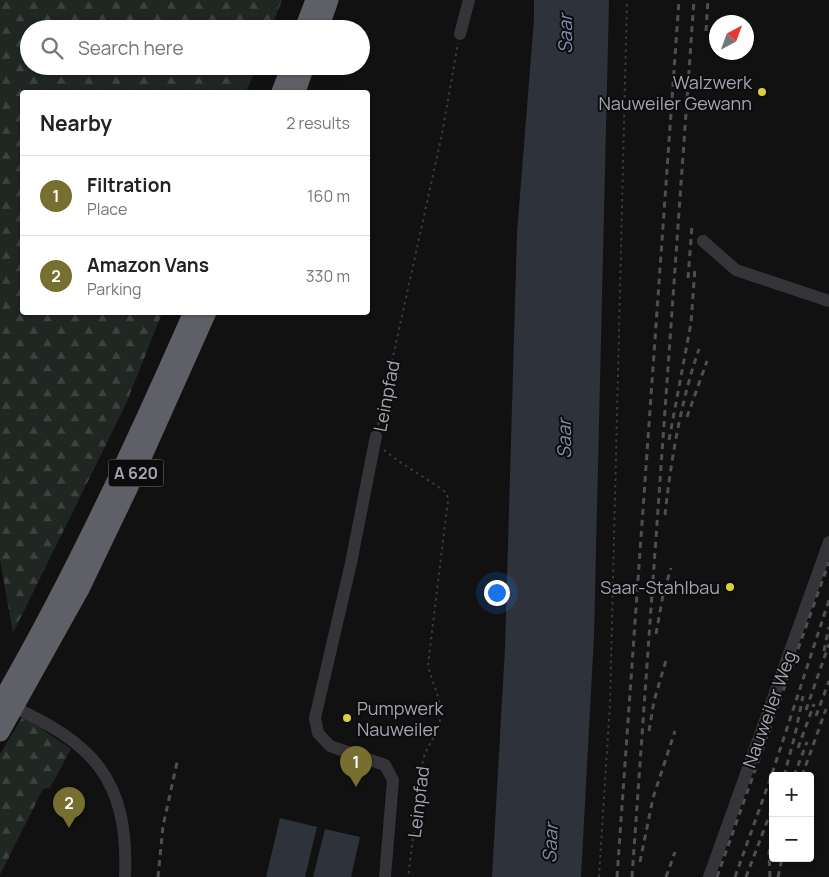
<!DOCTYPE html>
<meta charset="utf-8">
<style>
body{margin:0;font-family:Manrope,sans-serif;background:#f2f2f2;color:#222}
.controls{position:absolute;right:15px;bottom:15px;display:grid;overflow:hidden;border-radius:5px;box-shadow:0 1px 4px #0004}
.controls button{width:45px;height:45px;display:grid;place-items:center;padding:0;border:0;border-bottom:1px solid #e0e0e0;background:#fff;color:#222;font:25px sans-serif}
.compass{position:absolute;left:709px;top:15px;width:45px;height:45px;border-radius:50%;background:#fff;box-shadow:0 1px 4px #0004;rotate:41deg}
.you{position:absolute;left:496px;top:592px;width:18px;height:18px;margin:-12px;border:4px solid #fff;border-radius:50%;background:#1a73e8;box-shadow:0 0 0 8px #1a73e833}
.badge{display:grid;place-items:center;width:32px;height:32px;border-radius:50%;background:#766f2f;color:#fff;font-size:16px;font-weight:700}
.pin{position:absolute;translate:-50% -41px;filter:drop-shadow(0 1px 2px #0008)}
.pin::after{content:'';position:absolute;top:26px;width:18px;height:15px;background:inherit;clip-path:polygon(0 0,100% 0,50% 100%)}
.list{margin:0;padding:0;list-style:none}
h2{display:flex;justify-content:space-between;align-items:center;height:65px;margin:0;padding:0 20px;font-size:21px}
h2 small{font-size:16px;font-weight:400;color:#767676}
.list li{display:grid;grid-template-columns:32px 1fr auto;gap:15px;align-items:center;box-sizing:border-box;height:80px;padding:0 20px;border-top:1px solid #e0e0e0}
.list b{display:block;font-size:19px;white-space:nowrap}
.list p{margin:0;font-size:16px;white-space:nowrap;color:#767676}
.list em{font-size:16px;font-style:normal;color:#767676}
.icon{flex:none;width:28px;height:28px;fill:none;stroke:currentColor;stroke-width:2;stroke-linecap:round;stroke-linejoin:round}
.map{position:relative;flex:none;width:829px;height:877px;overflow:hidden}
.search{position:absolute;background:#fff;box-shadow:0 1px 4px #0004;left:20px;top:20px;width:350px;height:55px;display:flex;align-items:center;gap:12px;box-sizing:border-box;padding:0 18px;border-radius:28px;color:#767676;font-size:19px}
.panel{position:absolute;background:#fff;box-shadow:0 1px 4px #0004;left:20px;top:90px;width:350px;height:225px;border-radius:5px}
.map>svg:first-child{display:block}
.forest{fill:url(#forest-firs)}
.water{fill:#2e323b}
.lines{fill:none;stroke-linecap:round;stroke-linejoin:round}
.path{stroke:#3a3b3f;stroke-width:2;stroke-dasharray:2.5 4;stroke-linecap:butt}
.minor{stroke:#353439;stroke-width:12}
.highway{stroke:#5f5f67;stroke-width:19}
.rail{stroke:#4e4e55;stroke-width:3;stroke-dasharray:6 5;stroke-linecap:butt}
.poi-dot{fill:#ddce3e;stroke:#0c0c0d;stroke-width:2}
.labels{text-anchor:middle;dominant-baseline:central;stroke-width:4;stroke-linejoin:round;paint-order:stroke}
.shield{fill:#0c0c0d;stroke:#767680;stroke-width:1}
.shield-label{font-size:16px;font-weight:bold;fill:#a4a4b1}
.poi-label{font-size:18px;fill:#a4a4b1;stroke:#0c0c0d;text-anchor:end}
.street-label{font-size:18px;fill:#a4a4b1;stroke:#0c0c0d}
.water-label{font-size:19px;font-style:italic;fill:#7e8aa9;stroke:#0c0c0d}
</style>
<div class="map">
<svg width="829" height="877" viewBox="0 0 829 877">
<defs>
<pattern id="forest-firs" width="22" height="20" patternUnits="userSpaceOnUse" patternTransform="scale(1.25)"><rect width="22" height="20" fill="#202622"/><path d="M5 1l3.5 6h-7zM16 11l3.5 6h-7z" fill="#3d4240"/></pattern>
</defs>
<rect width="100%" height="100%" fill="#111112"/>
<!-- forest -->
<g class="forest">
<path d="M0 0H282L271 29H29V66H257L246 92H22V312L162 313 126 404 13 633 0 560Z"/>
<path d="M23 716 71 749 50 788 43 789 0 875V754Z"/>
</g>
<!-- water -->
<g class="water">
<path d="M534 0H609L594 636 581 877H492L505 648 517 233 534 19Z"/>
<path d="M280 818 317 827 305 877H266Z"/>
<path d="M325 829 360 837 351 877H313Z"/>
</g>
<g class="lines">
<!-- path -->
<g class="path">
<path d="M378 425 442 134 458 43"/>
<path d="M384 450 397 460 443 490 447 494 448 500 428 665C433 688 447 706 437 731 432 741 426 749 423 760L408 877"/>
<path d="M599 877 610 704 627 0"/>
</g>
<!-- minor -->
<g class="minor">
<path d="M460 34 469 0"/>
<path d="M703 241 736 270 829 301"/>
<path d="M376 436 351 563 315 718 318 733 330 746 385 765 393 780 385 877"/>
<path d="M7 704C93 743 129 778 125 877"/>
<path d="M709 877 829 542"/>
</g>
<!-- highway -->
<g class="highway">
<path d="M304 29 315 0"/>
<path d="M319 29 329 0"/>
<path d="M281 92 291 66"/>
<path d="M296 92 305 66"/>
<path d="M0 704C73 578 134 446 193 312"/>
<path d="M0 732 81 587 127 491 207 312"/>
</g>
<!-- rail -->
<g class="rail">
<path d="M706 31 708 0"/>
<path d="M688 278 692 226"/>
<path d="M687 417 707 361"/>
<path d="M669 440 691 323 695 268"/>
<path d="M665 515C671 459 681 401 699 349"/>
<path d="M656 634 663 595 671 568"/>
<path d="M824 651 829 627"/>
<path d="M806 710 829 644"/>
<path d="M816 716 829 681"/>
<path d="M649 731 654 701 667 657"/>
<path d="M798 748 814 704"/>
<path d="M784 776 795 735 803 696"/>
<path d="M794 776 807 742"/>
<path d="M802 776 826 709"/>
<path d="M640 862 653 798 675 731"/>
<path d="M158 877 163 826 178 758"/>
<path d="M617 877 679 0"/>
<path d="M632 877 694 0"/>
<path d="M666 877 675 852"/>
<path d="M717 877 829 562"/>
<path d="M735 877 772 774 829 600"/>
<path d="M746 877 773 806"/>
<path d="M770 877 769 854 773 819"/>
<path d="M778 877 782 858"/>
</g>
</g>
<!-- markers -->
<g class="poi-dot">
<circle cx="762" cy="92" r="5"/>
<circle cx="730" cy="587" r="5"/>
<circle cx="347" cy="718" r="5"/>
</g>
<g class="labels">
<!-- shield labels -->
<rect class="shield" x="108.5" y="459.5" width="55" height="27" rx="4"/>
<g class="shield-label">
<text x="136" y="473">A 620</text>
</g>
<!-- poi labels -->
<g class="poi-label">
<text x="752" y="82">Walzwerk<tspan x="752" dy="21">Nauweiler Gewann</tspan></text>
<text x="720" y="587">Saar-Stahlbau</text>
<text x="357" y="708" text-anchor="start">Pumpwerk<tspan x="357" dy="21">Nauweiler</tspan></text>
</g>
<!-- street labels -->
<g class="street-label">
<text transform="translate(386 396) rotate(-79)">Leinpfad</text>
<text transform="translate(769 709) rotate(-70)">Nauweiler Weg</text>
<text transform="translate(418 802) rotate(-83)">Leinpfad</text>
</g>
<!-- water labels -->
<g class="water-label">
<text transform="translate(565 34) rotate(-90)">Saar</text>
<text transform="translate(564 439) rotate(-90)">Saar</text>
<text transform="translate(550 843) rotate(-87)">Saar</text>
</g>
</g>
</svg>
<div class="controls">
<button>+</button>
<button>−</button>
</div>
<svg class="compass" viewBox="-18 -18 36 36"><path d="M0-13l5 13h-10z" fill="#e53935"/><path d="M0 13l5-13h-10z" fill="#767676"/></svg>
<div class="you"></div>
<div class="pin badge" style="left:356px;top:787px">1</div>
<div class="pin badge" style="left:69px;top:828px">2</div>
<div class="search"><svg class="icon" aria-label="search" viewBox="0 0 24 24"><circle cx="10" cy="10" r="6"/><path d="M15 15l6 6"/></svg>Search here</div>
<section class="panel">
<h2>Nearby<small>2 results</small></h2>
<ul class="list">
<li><span class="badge">1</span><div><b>Filtration</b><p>Place</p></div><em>160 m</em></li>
<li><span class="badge">2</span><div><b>Amazon Vans</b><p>Parking</p></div><em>330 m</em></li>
</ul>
</section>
</div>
